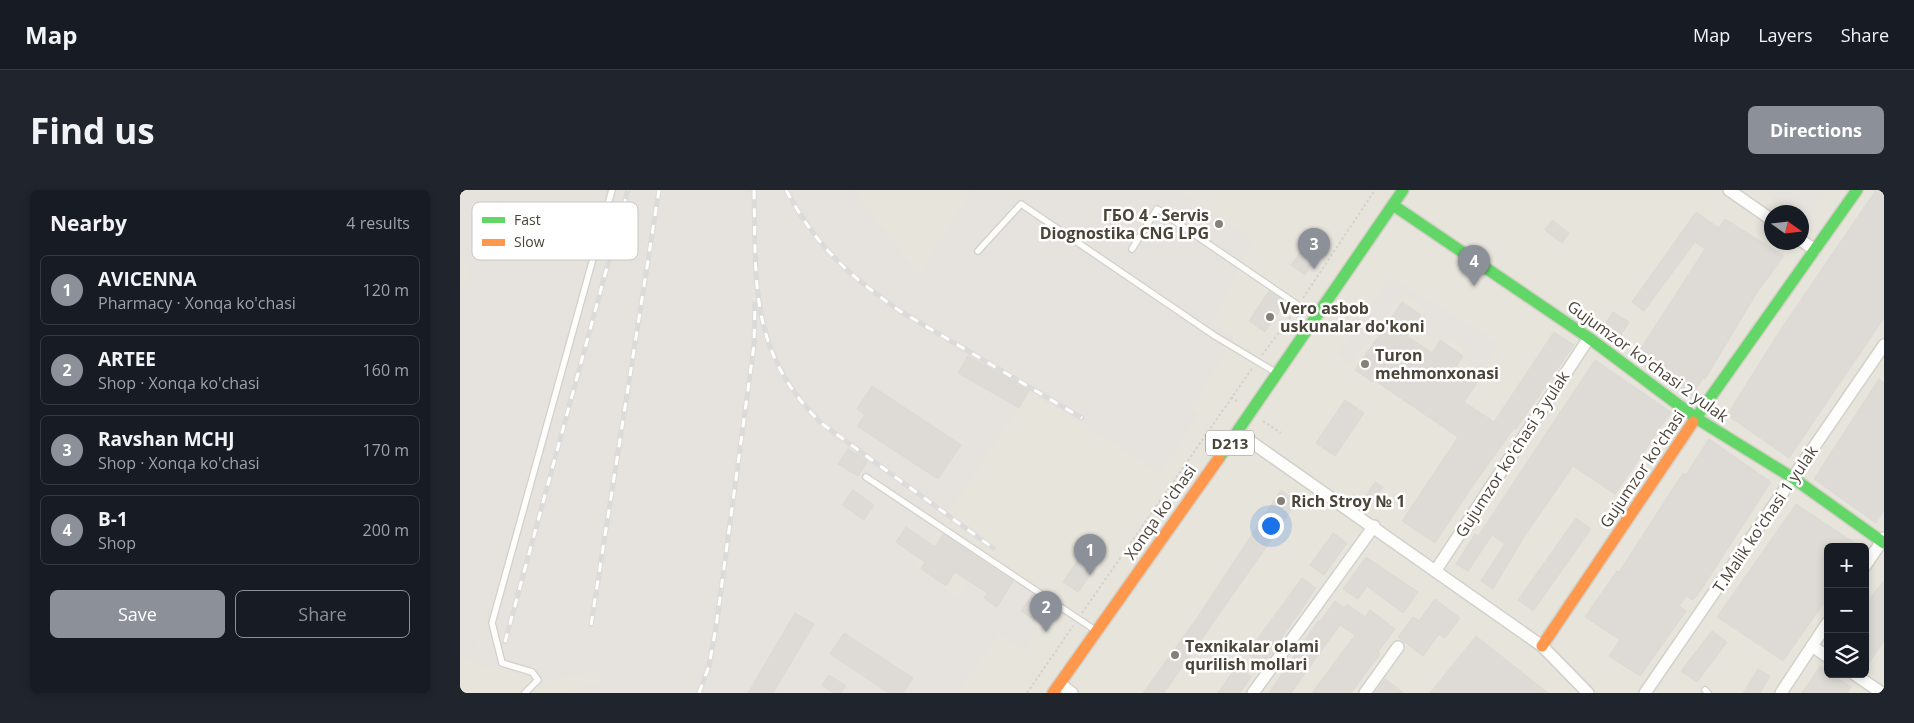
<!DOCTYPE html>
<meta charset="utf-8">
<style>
body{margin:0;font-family:"Open Sans",sans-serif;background:#20242c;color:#f1f3f6}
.controls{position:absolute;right:15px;bottom:15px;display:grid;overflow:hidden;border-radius:8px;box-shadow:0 2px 8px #0003}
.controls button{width:45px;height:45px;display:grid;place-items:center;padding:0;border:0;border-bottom:1px solid #363941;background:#171b24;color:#f1f3f6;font:25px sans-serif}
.compass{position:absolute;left:1304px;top:15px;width:45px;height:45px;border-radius:50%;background:#171b24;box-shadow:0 2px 8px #0003;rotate:104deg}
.you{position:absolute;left:810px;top:335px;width:18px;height:18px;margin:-12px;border:4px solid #fff;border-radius:50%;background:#1a73e8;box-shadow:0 0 0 8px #1a73e833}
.badge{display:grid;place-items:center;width:32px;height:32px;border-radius:50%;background:#8c9099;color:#fff;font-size:16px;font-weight:700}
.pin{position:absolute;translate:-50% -41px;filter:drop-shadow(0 1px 2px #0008)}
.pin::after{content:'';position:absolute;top:26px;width:18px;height:15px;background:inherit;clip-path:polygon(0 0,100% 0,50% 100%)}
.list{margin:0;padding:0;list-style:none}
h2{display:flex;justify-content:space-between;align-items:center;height:65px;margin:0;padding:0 20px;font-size:21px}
h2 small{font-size:16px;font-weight:400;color:#9ea1a6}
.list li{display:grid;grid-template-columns:32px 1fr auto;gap:15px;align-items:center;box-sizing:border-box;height:70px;margin:0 10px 10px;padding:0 10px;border:1px solid #363941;border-radius:8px}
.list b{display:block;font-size:19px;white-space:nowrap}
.list p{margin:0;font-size:16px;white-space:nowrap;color:#9ea1a6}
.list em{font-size:16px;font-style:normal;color:#9ea1a6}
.actions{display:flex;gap:10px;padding:15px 20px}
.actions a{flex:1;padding:11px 0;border:1px solid #8c9099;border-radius:8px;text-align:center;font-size:18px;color:#8c9099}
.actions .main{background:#8c9099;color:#fff}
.icon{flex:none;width:28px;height:28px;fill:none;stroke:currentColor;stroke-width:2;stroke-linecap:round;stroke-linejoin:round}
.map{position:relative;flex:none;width:1424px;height:503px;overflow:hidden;border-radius:8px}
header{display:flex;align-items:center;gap:30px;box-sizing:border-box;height:70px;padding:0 25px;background:#171b24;border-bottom:1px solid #363941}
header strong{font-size:24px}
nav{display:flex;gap:28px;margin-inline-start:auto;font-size:18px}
.intro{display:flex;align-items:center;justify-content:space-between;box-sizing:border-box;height:120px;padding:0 30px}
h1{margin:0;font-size:35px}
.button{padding:12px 22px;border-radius:8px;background:#8c9099;color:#fff;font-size:18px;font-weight:700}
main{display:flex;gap:30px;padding:0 30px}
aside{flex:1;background:#171b24;border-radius:8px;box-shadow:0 2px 8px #0003}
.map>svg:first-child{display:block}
.residential{fill:#e7e4dc;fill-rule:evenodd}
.industrial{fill:#e6e2de}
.parking{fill:#e6e3df}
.building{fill:#dedbd6;stroke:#dcd9d4}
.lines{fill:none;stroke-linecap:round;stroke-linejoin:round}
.lane-casing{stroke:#d2d0cb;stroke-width:8}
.street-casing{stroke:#d2d0cb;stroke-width:14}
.fast-casing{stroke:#d3cfc5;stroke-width:14}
.slow-casing{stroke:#d3cfc5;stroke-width:14}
.path{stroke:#d3d2cc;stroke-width:2;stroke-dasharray:2.5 2.5;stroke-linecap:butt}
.lane{stroke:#fdfdfc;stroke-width:5.5}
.street{stroke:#fdfdfc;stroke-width:11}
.fast{stroke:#63d668;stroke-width:11}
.slow{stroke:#ff974d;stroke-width:11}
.rail-casing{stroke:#dbdbda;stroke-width:5}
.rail{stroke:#fff;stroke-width:3;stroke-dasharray:9;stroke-linecap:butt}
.poi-dot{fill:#868178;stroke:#fff;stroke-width:2}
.labels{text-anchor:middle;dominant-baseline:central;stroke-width:5;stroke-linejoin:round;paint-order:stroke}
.shield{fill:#fff;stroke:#817c74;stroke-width:1}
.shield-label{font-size:15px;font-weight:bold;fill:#4b4439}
.poi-label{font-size:16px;font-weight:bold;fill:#4b4439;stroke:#fff;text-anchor:start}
.street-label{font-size:16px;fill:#4b4439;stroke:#fff}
.key{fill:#fff;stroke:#c9c7c4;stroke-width:1}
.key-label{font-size:14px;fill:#4b4439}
</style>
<header>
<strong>Map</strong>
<nav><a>Map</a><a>Layers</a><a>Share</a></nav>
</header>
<div class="intro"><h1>Find us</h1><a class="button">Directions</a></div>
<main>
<aside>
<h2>Nearby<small>4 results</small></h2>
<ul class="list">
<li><span class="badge">1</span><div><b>AVICENNA</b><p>Pharmacy · Xonqa ko'chasi</p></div><em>120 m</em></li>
<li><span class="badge">2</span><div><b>ARTEE</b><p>Shop · Xonqa ko'chasi</p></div><em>160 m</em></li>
<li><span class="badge">3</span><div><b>Ravshan MCHJ</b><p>Shop · Xonqa ko'chasi</p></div><em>170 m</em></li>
<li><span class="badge">4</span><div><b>В-1</b><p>Shop</p></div><em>200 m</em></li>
</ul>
<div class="actions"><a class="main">Save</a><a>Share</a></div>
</aside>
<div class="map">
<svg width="1424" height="503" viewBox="0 0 1424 503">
<rect width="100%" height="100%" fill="#f4f2ee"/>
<!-- residential -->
<path class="residential" d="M0 0H1424V503H0ZM1312 22H1342V52H1312ZM1368 357H1405V484H1368Z"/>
<!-- industrial -->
<g class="industrial">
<path d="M0 0H394L459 85 511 0H721L794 50 782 70 753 133 775 148 731 218 739 224 700 283 569 201 454 376 496 407 508 392 524 404 540 380 573 403 562 421 579 433 566 461 539 444 499 500 503 503H98L141 494 139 480 85 491 15 473 43 364 13 471 5 468 0 462V101L11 81 0 66Z"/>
<path d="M1300 0H1367L1346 31 1342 29V22H1333Z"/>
</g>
<!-- parking -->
<path class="parking" d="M931 87 1039 153 1021 182 1002 170 1008 160 983 143 975 152 954 137 966 120 943 104 890 174 878 164Z"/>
<!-- building -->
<g class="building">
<path d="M1416 0H1424V128L1329 268 1267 225 1321 139Z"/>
<path d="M1236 22 1259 38 1265 29 1324 66 1296 104 1245 189 1243 188 1230 208 1174 169 1245 59 1235 52 1184 121 1172 112Z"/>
<path d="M1092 30 1109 43 1102 53 1085 40Z"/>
<path d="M842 60 855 69 845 85 831 75Z"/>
<path d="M809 101 825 112 805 142 789 131Z"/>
<path d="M942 112 961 125 947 146 972 163 980 150 1003 166 995 178 1017 193 1004 212 1034 232 1094 142 1114 155 1056 239 1054 238 1014 294 975 353 942 331 998 247 914 190 913 192 895 180Z"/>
<path d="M1153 122 1169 132 1159 148 1143 137Z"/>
<path d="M508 166 569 200 559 218 498 183Z"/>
<path d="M1135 170 1211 222 1155 304 1113 276 1062 350 1033 399 1021 391 1045 354 1032 345 1008 381 996 374 1015 344 1018 346Z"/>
<path d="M1419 189 1424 193V320L1416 333 1354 289Z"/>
<path d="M412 196 501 255 478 289 397 236 405 225 397 219Z"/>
<path d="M885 210 904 223 875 266 856 253Z"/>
<path d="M1249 249 1311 292 1237 406 1233 410 1226 406 1219 416 1226 421 1180 486 1149 466 1160 450 1125 427 1157 381 1159 382 1223 283 1226 285Z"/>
<path d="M388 259 408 271 398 286 378 274Z"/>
<path d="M915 292 923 297 914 311 906 305Z"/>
<path d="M393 300 414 315 404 330 382 315Z"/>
<path d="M821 300 837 311 814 346 704 503H683L737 428Z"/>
<path d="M1336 314 1401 357H1368V407L1323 471 1257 427Z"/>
<path d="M1116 328 1131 339 1073 421 1058 410Z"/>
<path d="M446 337 475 357 483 344 553 391 537 417 524 408 527 403 495 382 486 396 461 379 465 372 436 352Z"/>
<path d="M873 343 887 353 864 385 850 375Z"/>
<path d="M626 358 642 369 618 402 603 392Z"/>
<path d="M906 367 958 402 943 423 907 396 898 409 883 399Z"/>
<path d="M842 388 856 398 803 475 787 463Z"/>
<path d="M1424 391V451L1405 479V414Z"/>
<path d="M573 404 598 421 586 438 561 421Z"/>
<path d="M975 409 1000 428 985 448 979 444 963 466 938 447 953 427 959 431Z"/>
<path d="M875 411 884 418 887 414 905 427 910 420 935 439 918 462 920 464 891 503H852L895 445 880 435 831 503H809L858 431 860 432Z"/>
<path d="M335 423 354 434 313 503H288Z"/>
<path d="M1252 441 1267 452 1237 492 1221 481Z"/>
<path d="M384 443 453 488 443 503H429L370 464Z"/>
<path d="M1016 446 1088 503H970Z"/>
<path d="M1360 476 1368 481V484H1372L1391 497 1387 503H1342Z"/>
<path d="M776 477 791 487 780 503H758Z"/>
<path d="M1298 479 1310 486 1300 503H1283Z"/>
<path d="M369 485 386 496 381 503H373L362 495Z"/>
<path d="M925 489 944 503H915Z"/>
</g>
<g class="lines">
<defs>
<g id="lane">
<path d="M672 59 697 19 854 126"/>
<path d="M518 61 561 14 755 146 815 182"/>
<path d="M406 287 635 440"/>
<path d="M1245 500 1248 503"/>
<path d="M65 503 78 490 72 482 42 473 32 433 152 0"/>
</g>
<g id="street">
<path d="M1269 0 1312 30"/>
<path d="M1342 51 1355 60"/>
<path d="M777 242 1082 456 1128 503"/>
<path d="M1405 376 1424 348"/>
<path d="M976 380 1129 148"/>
<path d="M1352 456 1368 467"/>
<path d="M1394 484 1422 503"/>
<path d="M600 494 612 503"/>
<path d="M793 503 914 336"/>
<path d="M905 503 938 457"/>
<path d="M1185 503 1424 155"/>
<path d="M1321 503 1368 432"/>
</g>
<g id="fast">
<path d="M933 15 1129 148 1236 228 1333 288 1424 353"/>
<path d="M1233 232 1397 0"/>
<path d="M759 268 943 0"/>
</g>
<g id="slow">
<path d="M1082 456 1233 232"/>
<path d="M593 503 759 268"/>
</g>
</defs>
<!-- lane casing -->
<use href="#lane" class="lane-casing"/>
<!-- street casing -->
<use href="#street" class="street-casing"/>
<!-- fast casing -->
<use href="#fast" class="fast-casing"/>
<!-- slow casing -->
<use href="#slow" class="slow-casing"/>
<!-- path -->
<g class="path">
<path d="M843 108 915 0"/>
<path d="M802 165 835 121"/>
<path d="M771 207 779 213"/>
<path d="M803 231 821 243"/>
<path d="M622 423 793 177"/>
<path d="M567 503 613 436"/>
</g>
<!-- lane -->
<use href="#lane" class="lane"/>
<!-- street -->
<use href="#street" class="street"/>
<!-- fast -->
<use href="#fast" class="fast"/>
<!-- slow -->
<use href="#slow" class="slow"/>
<defs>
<g id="rail">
<path d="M294 0C296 94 289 162 361 233L533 358"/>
<path d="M326 0C356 56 388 85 440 121L622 228"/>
<path d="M131 435 199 0"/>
<path d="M45 452 168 0"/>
<path d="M239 503 249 476 256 437 294 155 295 114"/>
</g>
</defs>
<!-- rail casing -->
<use href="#rail" class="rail-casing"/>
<!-- rail -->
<use href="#rail" class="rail"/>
</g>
<!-- markers -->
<g class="poi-dot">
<circle cx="759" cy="34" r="5"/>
<circle cx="810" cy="127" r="5"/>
<circle cx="905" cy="174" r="5"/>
<circle cx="821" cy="311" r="5"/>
<circle cx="715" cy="465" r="5"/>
</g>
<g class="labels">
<!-- shield labels -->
<rect class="shield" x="746" y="240.5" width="48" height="25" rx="4"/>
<g class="shield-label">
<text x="770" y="253">D213</text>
</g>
<!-- poi labels -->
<g class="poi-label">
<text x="749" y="25" text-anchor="end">ГБО 4 - Servis<tspan x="749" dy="18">Diognostika CNG LPG</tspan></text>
<text x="820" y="118">Vero asbob<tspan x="820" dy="18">uskunalar do'koni</tspan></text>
<text x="915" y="165">Turon<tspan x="915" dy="18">mehmonxonasi</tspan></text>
<text x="831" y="311">Rich Stroy № 1</text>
<text x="725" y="456">Texnikalar olami<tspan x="725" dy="18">qurilish mollari</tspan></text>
</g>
<!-- street labels -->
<g class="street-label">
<text transform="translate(1188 171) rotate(36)">Gujumzor ko'chasi 2 yulak</text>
<text transform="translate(1052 264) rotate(-57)">Gujumzor ko'chasi 3 yulak</text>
<text transform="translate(1182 279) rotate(-56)">Gujumzor ko'chasi</text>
<text transform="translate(700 322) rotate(-55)">Xonqa ko'chasi</text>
<text transform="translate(1305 329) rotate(-56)">T.Malik ko'chasi 1 yulak</text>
</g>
</g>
<!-- legend -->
<rect x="12" y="12" width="166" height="58" rx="8" class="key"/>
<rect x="22" y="27" width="23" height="6" fill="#63d668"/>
<rect x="22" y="49" width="23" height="7" fill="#ff974d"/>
<g class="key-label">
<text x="54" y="35">Fast</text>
<text x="54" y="57">Slow</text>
</g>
</svg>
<div class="controls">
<button>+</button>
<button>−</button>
<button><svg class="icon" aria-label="layers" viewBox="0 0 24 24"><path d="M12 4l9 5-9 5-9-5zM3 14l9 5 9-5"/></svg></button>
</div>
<svg class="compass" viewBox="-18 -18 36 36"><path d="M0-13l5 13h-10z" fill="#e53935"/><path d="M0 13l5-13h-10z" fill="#9ea1a6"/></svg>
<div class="you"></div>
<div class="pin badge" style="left:630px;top:385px">1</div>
<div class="pin badge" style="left:586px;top:442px">2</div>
<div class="pin badge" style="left:854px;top:79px">3</div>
<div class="pin badge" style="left:1014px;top:96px">4</div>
</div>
</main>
